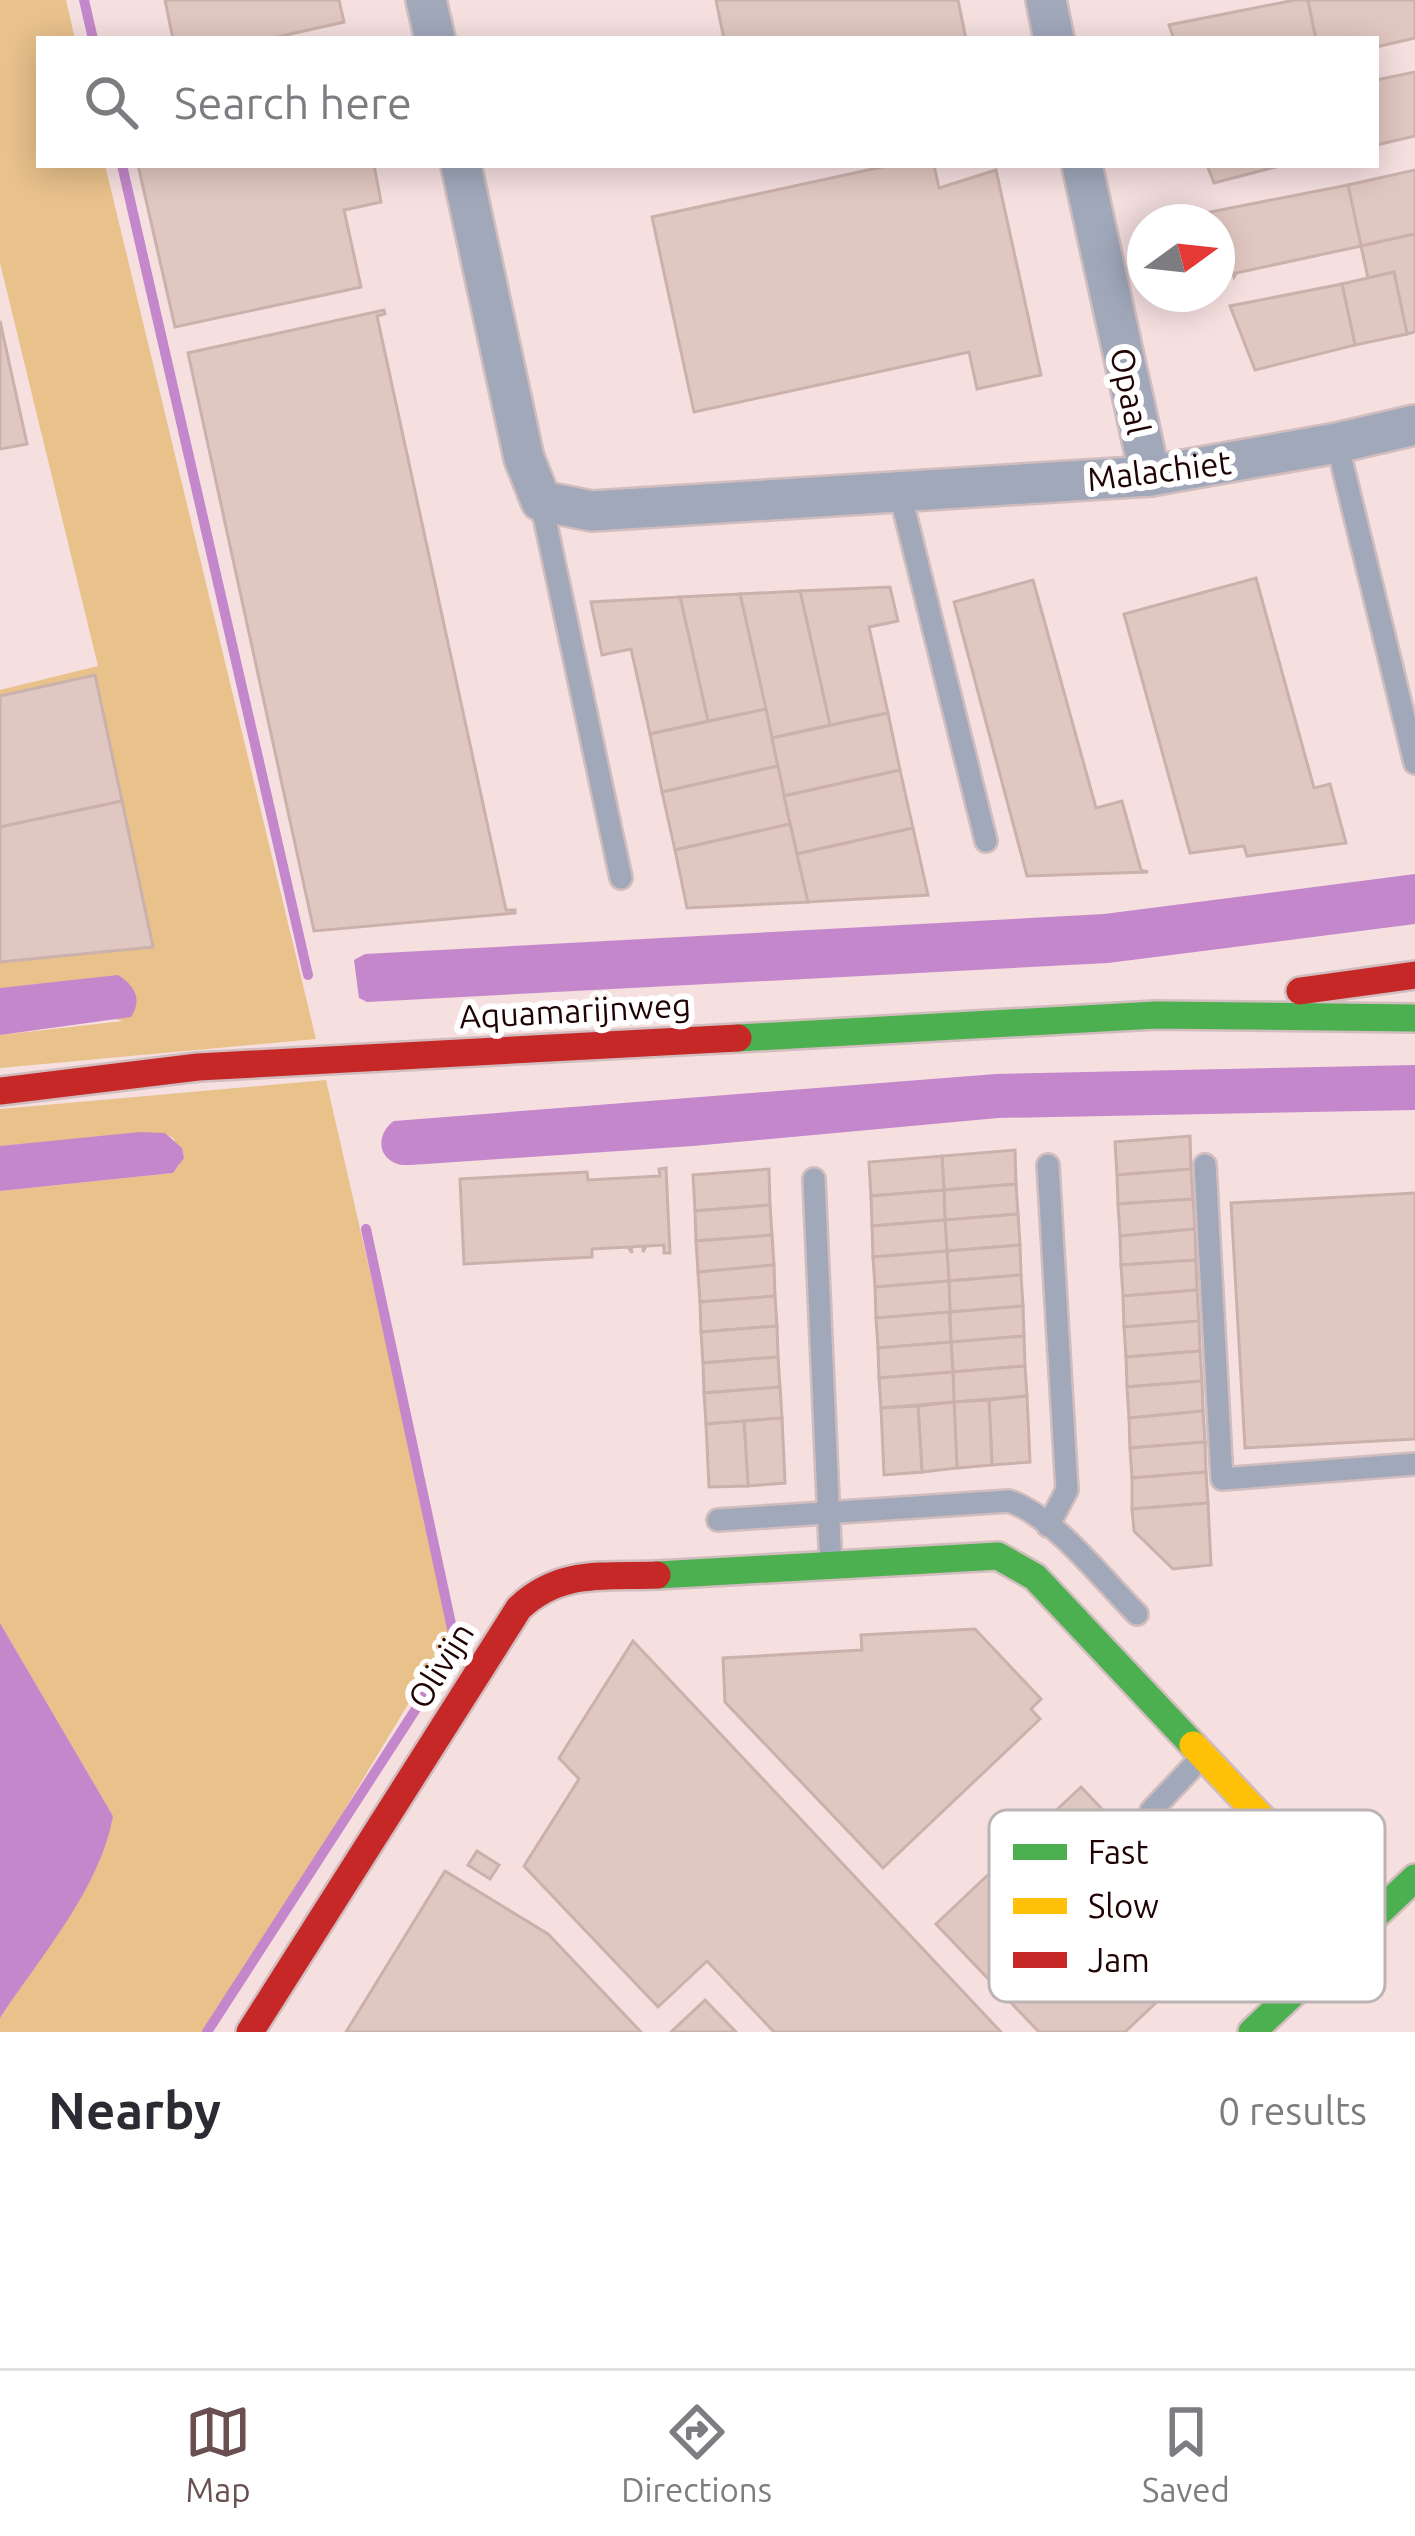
<!DOCTYPE html>
<style>
body{margin:0;font-family:Ubuntu,sans-serif;background:#f7f7f7;color:#2b2b33}
.compass{position:absolute;left:1127px;top:204px;width:108px;height:108px;border-radius:50%;background:#fff;box-shadow:0 6px 30px #0003;rotate:75deg}
.list{margin:0;padding:0;list-style:none}
h2{display:flex;justify-content:space-between;align-items:center;height:156px;margin:0;padding:0 48px;font-size:51px}
h2 small{font-size:39px;font-weight:400;color:#7c7c81}
.icon{flex:none;width:66px;height:66px;fill:none;stroke:currentColor;stroke-width:2;stroke-linecap:round;stroke-linejoin:round}
.map{position:relative;flex:none;width:1415px;height:2032px;overflow:hidden}
.search{position:absolute;background:#fff;box-shadow:0 6px 30px #0003;left:36px;right:36px;top:36px;height:132px;display:flex;align-items:center;gap:30px;box-sizing:border-box;padding:0 42px;border-radius:0px;color:#7c7c81;font-size:45px}
.sheet{height:336px;background:#fff}
nav{display:flex;justify-content:space-around;align-items:center;box-sizing:border-box;height:168px;border-top:3px solid #e1e1e2;background:#fff;font-size:33px;color:#7c7c81}
nav a{display:grid;justify-items:center;gap:6px}
nav .on{color:#6a4f51}
.map>svg:first-child{display:block}
.green{fill:#e8c18b}
.water{fill:#c587cb}
.lines{fill:none;stroke-linecap:round;stroke-linejoin:round}
.stream{stroke:#c587cb;stroke-width:10}
.building{fill:#e1c7c1;stroke:#cbb1ac;stroke-width:3}
.lane-casing{stroke:#d1bdbe;stroke-width:26}
.street-casing{stroke:#d1bdbe;stroke-width:44}
.fast-casing{stroke:#d1bdbe;stroke-width:32}
.slow-casing{stroke:#d1bdbe;stroke-width:32}
.jam-casing{stroke:#d1bdbe;stroke-width:32}
.lane{stroke:#a0a8ba;stroke-width:21}
.street{stroke:#a0a8ba;stroke-width:39}
.fast{stroke:#4caf50;stroke-width:27}
.slow{stroke:#ffc107;stroke-width:27}
.jam{stroke:#c62828;stroke-width:27}
.labels{text-anchor:middle;dominant-baseline:central;stroke-width:12;stroke-linejoin:round;paint-order:stroke}
.street-label{font-size:33px;fill:#1f0204;stroke:#fff}
.key{fill:#fff;stroke:#bcb3b4;stroke-width:3}
.key-label{font-size:33px;fill:#1f0204}
</style>
<div class="map">
<svg width="1415" height="2032" viewBox="0 0 1415 2032">
<rect width="100%" height="100%" fill="#f5dfdf"/>
<!-- green -->
<g class="green">
<path d="M0 0H66L75 39H39V165H105L316 1039 0 1068V1035L123 1021 0 989V690L98 666 0 263Z"/>
<path d="M326 1080 452 1631 211 2032H0V2018L74 1905 113 1816 0 1623V1191L173 1173 180 1164 174 1139 165 1133 0 1146V1109Z"/>
</g>
<!-- water -->
<g class="water">
<path d="M1415 874V924L1108 963 367 1002 359 998 354 960 365 954 1104 914Z"/>
<path d="M118 975C134 985 143 999 131 1017L0 1035V988Z"/>
<path d="M1415 1065V1110L998 1118 693 1146 426 1164C417 1164 403 1167 395 1163 375 1154 379 1131 394 1121L996 1074Z"/>
<path d="M140 1132 165 1133 182 1148 184 1158 173 1173 0 1191V1146Z"/>
<path d="M0 1623 113 1816C100 1889 40 1957 0 2018Z"/>
</g>
<g class="lines">
<!-- stream -->
<g class="stream">
<path d="M84 0 93 39"/>
<path d="M122 165 308 975"/>
<path d="M207 2032 456 1647 366 1229"/>
</g>
</g>
<!-- building -->
<g class="building">
<path d="M165 0H339L344 22 268 39H173Z"/>
<path d="M716 0H958L966 39H724Z"/>
<path d="M1295 0H1308L1316 39H1174L1169 25Z"/>
<path d="M1308 0H1415V38L1376 47V39H1316Z"/>
<path d="M1415 72V136L1376 145V80Z"/>
<path d="M138 165H374L381 202 344 210 361 287 175 327Z"/>
<path d="M891 165H934L939 188 996 170 1041 375 977 389 969 352 694 412 652 217Z"/>
<path d="M1207 165H1283L1214 183Z"/>
<path d="M1415 170V234L1361 246 1348 185Z"/>
<path d="M1348 185 1361 246 1236 273 1234 277 1217 222 1210 212Z"/>
<path d="M1415 234V332L1407 334 1394 272 1368 278 1361 246Z"/>
<path d="M1394 272 1407 334 1355 345 1342 284Z"/>
<path d="M1342 284 1355 345 1255 370 1230 306Z"/>
<path d="M384 310 385 314 377 316 506 910H515V913L314 931 188 353Z"/>
<path d="M0 321 27 444 0 449Z"/>
<path d="M1256 578 1314 788 1330 784 1346 843 1247 856 1244 846 1190 853 1124 614Z"/>
<path d="M1033 580 1096 808 1122 801 1141 870 1148 872 1027 876 954 602Z"/>
<path d="M890 587 898 621 869 627 888 713 830 725 800 591Z"/>
<path d="M800 591 830 725 772 738 740 594Z"/>
<path d="M740 594 766 709 708 721 680 597Z"/>
<path d="M680 597 708 721 650 734 631 649 602 655 591 602Z"/>
<path d="M95 675 122 801 0 827V696Z"/>
<path d="M766 709 778 766 662 792 650 734Z"/>
<path d="M888 713 900 770 784 796 772 738Z"/>
<path d="M778 766 790 824 675 850 662 792Z"/>
<path d="M900 770 913 828 797 854 784 796Z"/>
<path d="M122 801 153 947 0 962V827Z"/>
<path d="M790 824 808 902 687 908 675 850Z"/>
<path d="M913 828 928 895 808 902 797 854Z"/>
<path d="M1190 1136 1191 1169 1117 1175 1115 1142Z"/>
<path d="M1015 1150 1016 1184 944 1190 942 1156Z"/>
<path d="M942 1156 944 1190 871 1196 869 1162Z"/>
<path d="M666 1168 670 1253H664V1245L646 1246 643 1252V1246L631 1247 632 1253 628 1247 592 1249V1257L464 1264 460 1179 587 1172 588 1180 660 1176 659 1169Z"/>
<path d="M769 1169 770 1205 695 1211 693 1175Z"/>
<path d="M1191 1169 1193 1199 1118 1204 1117 1175Z"/>
<path d="M1016 1184 1018 1214 945 1220 944 1190Z"/>
<path d="M944 1190 945 1220 872 1226 871 1196Z"/>
<path d="M1415 1193V1439L1245 1448 1231 1203Z"/>
<path d="M1193 1199 1195 1229 1120 1236 1118 1204Z"/>
<path d="M770 1205 772 1235 696 1241 695 1211Z"/>
<path d="M1018 1214 1020 1245 947 1251 945 1220Z"/>
<path d="M945 1220 947 1251 873 1257 872 1226Z"/>
<path d="M1195 1229 1196 1260 1121 1265 1120 1236Z"/>
<path d="M772 1235 774 1265 698 1272 696 1241Z"/>
<path d="M1020 1245 1021 1275 949 1281 947 1251Z"/>
<path d="M947 1251 949 1281 875 1287 873 1257Z"/>
<path d="M1196 1260 1197 1290 1123 1296 1121 1265Z"/>
<path d="M774 1265 775 1296 700 1302 698 1272Z"/>
<path d="M1021 1275 1023 1306 950 1312 949 1281Z"/>
<path d="M949 1281 950 1312 876 1318 875 1287Z"/>
<path d="M1197 1290 1199 1321 1124 1327 1123 1296Z"/>
<path d="M775 1296 777 1326 701 1332 700 1302Z"/>
<path d="M1023 1306 1024 1336 951 1342 950 1312Z"/>
<path d="M949 1312 951 1342 878 1348 876 1318Z"/>
<path d="M1199 1321 1200 1351 1126 1357 1124 1327Z"/>
<path d="M777 1326 778 1357 703 1363 701 1332Z"/>
<path d="M1024 1336 1025 1366 953 1372 951 1342Z"/>
<path d="M951 1342 953 1372 879 1378 878 1348Z"/>
<path d="M1200 1351 1202 1381 1127 1387 1126 1357Z"/>
<path d="M778 1357 780 1387 704 1393 703 1363Z"/>
<path d="M1025 1366 1027 1396 954 1402 953 1372Z"/>
<path d="M953 1372 954 1402 881 1408 879 1378Z"/>
<path d="M1202 1381 1203 1411 1129 1418 1127 1387Z"/>
<path d="M780 1387 782 1418 706 1424 704 1393Z"/>
<path d="M1027 1396 1030 1462 992 1465 989 1400Z"/>
<path d="M989 1400 992 1465 957 1468 954 1402Z"/>
<path d="M954 1402 957 1468 922 1472 918 1406Z"/>
<path d="M918 1406 922 1472 884 1475 881 1408Z"/>
<path d="M1203 1411 1205 1442 1130 1448 1129 1418Z"/>
<path d="M782 1418 785 1483 748 1486 744 1421Z"/>
<path d="M744 1421 748 1486 709 1487 706 1424Z"/>
<path d="M1205 1442 1206 1472 1132 1478 1130 1448Z"/>
<path d="M1206 1472 1208 1503 1132 1509V1478Z"/>
<path d="M1208 1503 1211 1565 1173 1569 1134 1531 1132 1509Z"/>
<path d="M975 1629 1041 1699 1031 1709 1040 1719 883 1868 725 1702 723 1658 862 1650 861 1635Z"/>
<path d="M633 1641 1001 2032H774L707 1961 658 2007 524 1866 579 1779 559 1758Z"/>
<path d="M1081 1787 1165 1875 1159 1882 1174 1897 1188 1892 1203 1894 1218 1904 1224 1922 1216 1946 1125 2032H1039L936 1924Z"/>
<path d="M477 1851 499 1865 490 1879 468 1865Z"/>
<path d="M445 1871 548 1934 641 2032H346Z"/>
<path d="M705 2000 736 2032H671Z"/>
</g>
<g class="lines">
<defs>
<g id="lane">
<path d="M1337 443 1415 763"/>
<path d="M900 493 986 841"/>
<path d="M541 501 621 878"/>
<path d="M1048 1165 1067 1490 1048 1526"/>
<path d="M1205 1165 1222 1479 1415 1464"/>
<path d="M814 1179 831 1568"/>
<path d="M718 1520 1009 1501C1054 1516 1103 1580 1137 1614"/>
<path d="M1151 1811 1200 1759"/>
</g>
<g id="street">
<path d="M426 0 435 39"/>
<path d="M1046 0 1054 39"/>
<path d="M461 165 524 458 541 501 592 511 1150 476 1337 443 1415 425"/>
<path d="M1082 165 1150 476"/>
</g>
<g id="fast">
<path d="M738 1038 1156 1015 1415 1018"/>
<path d="M657 1575 998 1556 1035 1577 1193 1745"/>
<path d="M1252 2032 1415 1878"/>
</g>
<path id="slow" d="M1193 1745 1364 1927"/>
<g id="jam">
<path d="M1300 991 1415 975"/>
<path d="M0 1091 198 1067 738 1038"/>
<path d="M250 2032 519 1608C560 1569 604 1577 657 1575"/>
</g>
</defs>
<!-- lane casing -->
<use href="#lane" class="lane-casing"/>
<!-- street casing -->
<use href="#street" class="street-casing"/>
<!-- fast casing -->
<use href="#fast" class="fast-casing"/>
<!-- slow casing -->
<use href="#slow" class="slow-casing"/>
<!-- jam casing -->
<use href="#jam" class="jam-casing"/>
<!-- lane -->
<use href="#lane" class="lane"/>
<!-- street -->
<use href="#street" class="street"/>
<!-- fast -->
<use href="#fast" class="fast"/>
<!-- slow -->
<use href="#slow" class="slow"/>
<!-- jam -->
<use href="#jam" class="jam"/>
</g>
<g class="labels">
<!-- street labels -->
<g class="street-label">
<text transform="translate(1131 391) rotate(78)">Opaal</text>
<text transform="translate(1159 470) rotate(-7)">Malachiet</text>
<text transform="translate(575 1010) rotate(-3)">Aquamarijnweg</text>
<text transform="translate(440 1665) rotate(-58)">Olivijn</text>
</g>
</g>
<!-- legend -->
<rect x="989" y="1810" width="396" height="192" rx="18" class="key"/>
<rect x="1013" y="1844" width="54" height="16" fill="#4caf50"/>
<rect x="1013" y="1898" width="54" height="16" fill="#ffc107"/>
<rect x="1013" y="1952" width="54" height="16" fill="#c62828"/>
<g class="key-label">
<text x="1088" y="1864">Fast</text>
<text x="1088" y="1918">Slow</text>
<text x="1088" y="1972">Jam</text>
</g>
</svg>
<svg class="compass" viewBox="-18 -18 36 36"><path d="M0-13l5 13h-10z" fill="#e53935"/><path d="M0 13l5-13h-10z" fill="#7c7c81"/></svg>
<div class="search"><svg class="icon" aria-label="search" viewBox="0 0 24 24"><circle cx="10" cy="10" r="6"/><path d="M15 15l6 6"/></svg>Search here</div>
</div>
<section class="sheet">
<h2>Nearby<small>0 results</small></h2>
<ul class="list">
</ul>
</section>
<nav>
<a class="on"><svg class="icon" aria-label="map" viewBox="0 0 24 24"><path d="M3 6l6-2 6 2 6-2v14l-6 2-6-2-6 2zM9 4v14M15 6v14"/></svg>Map</a>
<a><svg class="icon" aria-label="directions" viewBox="0 0 24 24"><path d="M12 3l9 9-9 9-9-9zM9 14v-3h6M13 9l2 2-2 2"/></svg>Directions</a>
<a><svg class="icon" aria-label="saved" viewBox="0 0 24 24"><path d="M7 4h10v16l-5-4-5 4z"/></svg>Saved</a>
</nav>
